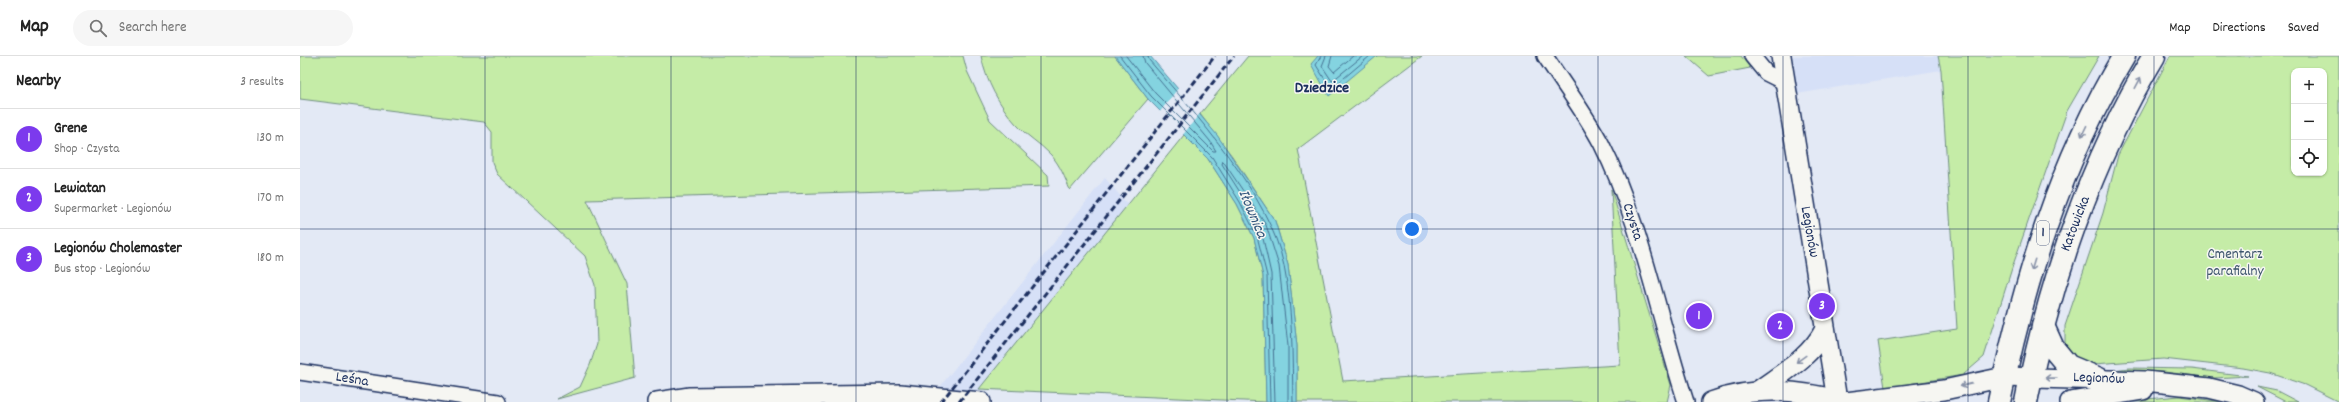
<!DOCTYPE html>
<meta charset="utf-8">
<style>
body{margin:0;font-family:Dekko,sans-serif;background:#f6f6f6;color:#222}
.controls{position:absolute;right:12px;top:12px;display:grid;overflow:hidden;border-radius:8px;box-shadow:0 1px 3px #0004}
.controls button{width:36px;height:36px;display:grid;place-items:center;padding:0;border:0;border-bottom:1px solid #e0e0e0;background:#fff;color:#222;font:20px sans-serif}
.you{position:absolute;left:1112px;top:173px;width:14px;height:14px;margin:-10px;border:3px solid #fff;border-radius:50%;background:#1a73e8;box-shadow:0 0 0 6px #1a73e833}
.badge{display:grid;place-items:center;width:26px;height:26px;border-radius:50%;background:#7c3aed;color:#fff;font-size:13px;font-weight:700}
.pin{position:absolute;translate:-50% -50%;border:2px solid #fff;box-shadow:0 1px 4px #0006}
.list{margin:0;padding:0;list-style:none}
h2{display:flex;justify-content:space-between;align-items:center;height:52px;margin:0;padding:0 16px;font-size:17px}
h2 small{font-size:13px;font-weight:400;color:#767676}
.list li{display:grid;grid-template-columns:26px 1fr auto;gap:12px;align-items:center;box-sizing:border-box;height:60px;padding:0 16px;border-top:1px solid #e0e0e0}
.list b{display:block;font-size:15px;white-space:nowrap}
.list p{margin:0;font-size:13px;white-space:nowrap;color:#767676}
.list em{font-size:13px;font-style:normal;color:#767676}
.icon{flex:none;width:22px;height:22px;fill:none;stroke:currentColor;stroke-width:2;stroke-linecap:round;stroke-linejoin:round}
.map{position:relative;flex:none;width:2039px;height:346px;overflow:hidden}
header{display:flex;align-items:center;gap:24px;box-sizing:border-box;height:56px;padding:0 20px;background:#fff;border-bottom:1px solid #e0e0e0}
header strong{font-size:19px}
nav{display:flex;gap:22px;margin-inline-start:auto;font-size:14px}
.search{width:280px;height:36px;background:#f6f6f6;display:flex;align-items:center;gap:10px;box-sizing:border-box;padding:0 14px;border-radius:22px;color:#767676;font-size:15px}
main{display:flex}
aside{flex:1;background:#fff}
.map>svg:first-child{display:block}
.built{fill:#d6e0f7}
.green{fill:#c5eca7;stroke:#708e82;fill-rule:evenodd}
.water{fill:#84d3e0;stroke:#5a91ac}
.pier{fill:#e3e9f5}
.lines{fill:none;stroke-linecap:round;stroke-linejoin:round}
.shore{stroke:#457192;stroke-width:1}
.minor-casing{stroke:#1b2f5e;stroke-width:18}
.tertiary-casing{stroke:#1b2f5e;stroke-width:22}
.primary-casing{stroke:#1b2f5e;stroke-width:25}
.minor{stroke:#f6f6f2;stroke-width:15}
.tertiary{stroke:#f6f6f2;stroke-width:19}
.primary{stroke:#f6f6f2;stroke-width:22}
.rail{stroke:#1b2f5e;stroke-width:3;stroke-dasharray:6 3;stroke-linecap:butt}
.oneway{stroke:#8892a8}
.grid{fill:none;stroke:#1b2f5e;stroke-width:1;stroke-opacity:0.55}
.labels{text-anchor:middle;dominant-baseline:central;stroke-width:3;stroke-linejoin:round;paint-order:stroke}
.shield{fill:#f6f6f2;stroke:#5d6b8a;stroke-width:1}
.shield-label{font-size:14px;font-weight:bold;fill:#1b2f5e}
.street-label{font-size:15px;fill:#1b2f5e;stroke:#f6f6f2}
.park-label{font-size:15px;fill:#3d556d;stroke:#f6f6f2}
.neighbourhood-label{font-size:16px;font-weight:bold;fill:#1b2f5e;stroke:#f6f6f2}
.water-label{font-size:16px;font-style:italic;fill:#35587e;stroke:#f6f6f2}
</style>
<header>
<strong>Map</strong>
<div class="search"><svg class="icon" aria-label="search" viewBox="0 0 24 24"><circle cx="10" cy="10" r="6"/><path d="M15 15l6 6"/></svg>Search here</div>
<nav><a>Map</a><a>Directions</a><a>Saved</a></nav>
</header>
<main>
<aside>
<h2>Nearby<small>3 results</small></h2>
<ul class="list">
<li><span class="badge">1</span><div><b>Grene</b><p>Shop · Czysta</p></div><em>130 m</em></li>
<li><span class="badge">2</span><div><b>Lewiatan</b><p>Supermarket · Legionów</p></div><em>170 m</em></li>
<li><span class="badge">3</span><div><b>Legionów Cholemaster</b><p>Bus stop · Legionów</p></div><em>180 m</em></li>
</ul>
</aside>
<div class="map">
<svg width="2039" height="346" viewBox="0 0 2039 346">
<rect width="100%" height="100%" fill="#e3e9f5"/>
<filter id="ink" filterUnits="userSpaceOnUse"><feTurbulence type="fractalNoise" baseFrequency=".025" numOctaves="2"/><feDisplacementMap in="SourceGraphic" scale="8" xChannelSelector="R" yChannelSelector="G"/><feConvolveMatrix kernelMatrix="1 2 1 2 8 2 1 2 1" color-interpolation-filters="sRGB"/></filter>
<g filter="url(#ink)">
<!-- built -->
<g class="built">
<path d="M1493 0H1638L1641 14 1497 38Z"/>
<path d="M805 122 828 149 692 321 671 346H628Z"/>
</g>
<!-- green -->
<g class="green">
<path d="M0 0H663L667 15 690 64 748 119 749 130 287 144 327 228 335 322 257 343 280 331 290 309 297 288 295 229 285 200 197 118 192 106V76L184 66 0 43Z"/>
<path d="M681 0H815L848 43 770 134C765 122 760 109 751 99 740 87 726 80 716 68 699 49 686 25 681 0Z"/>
<path d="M948 0H1122L998 93 1043 325 1320 309 1311 133 1371 329 1367 346H997V290L988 209 975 165 932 100 900 58Z"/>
<path d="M1386 0H1441L1450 12 1409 20Z"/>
<path d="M1638 0H1799L1767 55 1713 209 1684 301 1663 319 1585 332 1578 285 1657 273 1641 14Z"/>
<path d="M1870 0H2039V346L2005 329 1970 317 1943 312 1863 303 1794 308 1776 302 1765 288V270L1803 157 1818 99ZM1994 15H2024V117H1994Z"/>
<path d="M884 79 908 103 937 148 954 182 963 220 966 346 679 333Z"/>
<path d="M1829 312 1892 313 1948 320 1914 322 1864 316 1806 315Z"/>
<path d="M1957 331 1977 335 1998 346H1986Z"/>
<path d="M1879 340 1924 346H1816Z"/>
</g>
<!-- water -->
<g class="water">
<path d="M815 0H850L917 79 975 165 988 209 997 290V346H966L963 220 954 182 937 148 908 103 848 43Z"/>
<path d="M1018 0H1077L1029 40 1011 8Z"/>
</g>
<!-- pier -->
<path class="pier" d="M879 31 901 56 882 80 859 57Z"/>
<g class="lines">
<!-- shore -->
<g class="shore">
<path d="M820 0 851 40 912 101 940 146 957 180 967 220 970 346"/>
<path d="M826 0 855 37 913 95H916L910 85 845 7 843 0"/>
<path d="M848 0 849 4C895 58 970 139 984 210 993 255 992 301 993 346"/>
<path d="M1021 0 1016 9 1031 33 1070 0"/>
<path d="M1026 0 1022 10 1032 25 1063 0"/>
<path d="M1032 0 1029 10 1034 16 1053 0"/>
<path d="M975 346 971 218 962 178 945 144 922 108 923 105 966 169 979 210 988 290V346"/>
</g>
<defs>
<g id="minor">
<path d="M1245 0C1264 29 1285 57 1301 87 1342 168 1358 260 1386 346"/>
<path d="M1452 0 1466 17 1486 27"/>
<path d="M0 316 198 346"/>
</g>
<g id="tertiary">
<path d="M1481 0 1537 344"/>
<path d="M1459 334C1484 316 1511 301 1525 273"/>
<path d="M357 346 390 341 600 338 681 346"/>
<path d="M1411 346C1457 329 1500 334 1547 346"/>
<path d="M1546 346 1644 334 1704 321 1845 325 1909 332 1938 339 1954 346"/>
<path d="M1770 346 1843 334"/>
</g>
<g id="primary">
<path d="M1743 270 1753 292 1768 310 1799 323"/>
<path d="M1699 346C1724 226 1760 106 1824 0"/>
<path d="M1726 346C1749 228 1791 104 1854 0"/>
</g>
</defs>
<!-- minor casing -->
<use href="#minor" class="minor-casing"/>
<!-- tertiary casing -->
<use href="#tertiary" class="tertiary-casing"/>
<!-- primary casing -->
<use href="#primary" class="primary-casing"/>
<!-- minor -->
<use href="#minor" class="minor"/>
<!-- tertiary -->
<use href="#tertiary" class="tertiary"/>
<!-- primary -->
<use href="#primary" class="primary"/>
<!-- rail -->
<g class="rail">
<path d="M641 346 915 0"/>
<path d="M659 346 934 0"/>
</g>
</g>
<!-- one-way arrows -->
<defs><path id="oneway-shaft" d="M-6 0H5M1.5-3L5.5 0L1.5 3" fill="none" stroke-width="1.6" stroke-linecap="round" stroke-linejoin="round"/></defs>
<g class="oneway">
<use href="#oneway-shaft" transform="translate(1838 27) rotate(-62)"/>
<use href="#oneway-shaft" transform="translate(1784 75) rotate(116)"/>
<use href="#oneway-shaft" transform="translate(1733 209) rotate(107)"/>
<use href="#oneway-shaft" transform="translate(1501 303) rotate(144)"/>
<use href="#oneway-shaft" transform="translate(1751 322) rotate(-179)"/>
<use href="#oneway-shaft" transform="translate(1666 329) rotate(167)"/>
</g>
</g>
<!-- grid -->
<path class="grid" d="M185 0V346M371 0V346M556 0V346M741 0V346M927 0V346M1112 0V346M1298 0V346M1483 0V346M1668 0V346M1854 0V346M0 173H2039"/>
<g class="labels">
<!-- shield labels -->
<rect class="shield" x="1737" y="165" width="12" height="24" rx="3"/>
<g class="shield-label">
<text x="1743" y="177">1</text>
</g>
<!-- street labels -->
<g class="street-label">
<text transform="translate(1332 166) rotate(72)">Czysta</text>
<text transform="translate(1776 168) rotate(-69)">Katowicka</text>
<text transform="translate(1509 176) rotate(80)">Legionów</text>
<text transform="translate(1799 323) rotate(2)">Legionów</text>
<text transform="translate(52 324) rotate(9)">Leśna</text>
</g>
<!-- park labels -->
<g class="park-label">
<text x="1935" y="199">Cmentarz<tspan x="1935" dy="17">parafialny</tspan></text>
</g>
<!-- neighbourhood labels -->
<g class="neighbourhood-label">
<text x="1022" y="32">Dziedzice</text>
</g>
<!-- water labels -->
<g class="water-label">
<text transform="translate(952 158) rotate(67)">Iłownica</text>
</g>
</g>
</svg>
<div class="controls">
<button>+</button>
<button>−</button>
<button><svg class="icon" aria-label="locate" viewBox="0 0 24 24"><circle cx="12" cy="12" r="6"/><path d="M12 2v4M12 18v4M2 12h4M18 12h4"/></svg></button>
</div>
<div class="you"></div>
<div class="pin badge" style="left:1399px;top:260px">1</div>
<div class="pin badge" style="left:1480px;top:270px">2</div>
<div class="pin badge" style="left:1522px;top:250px">3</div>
</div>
</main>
